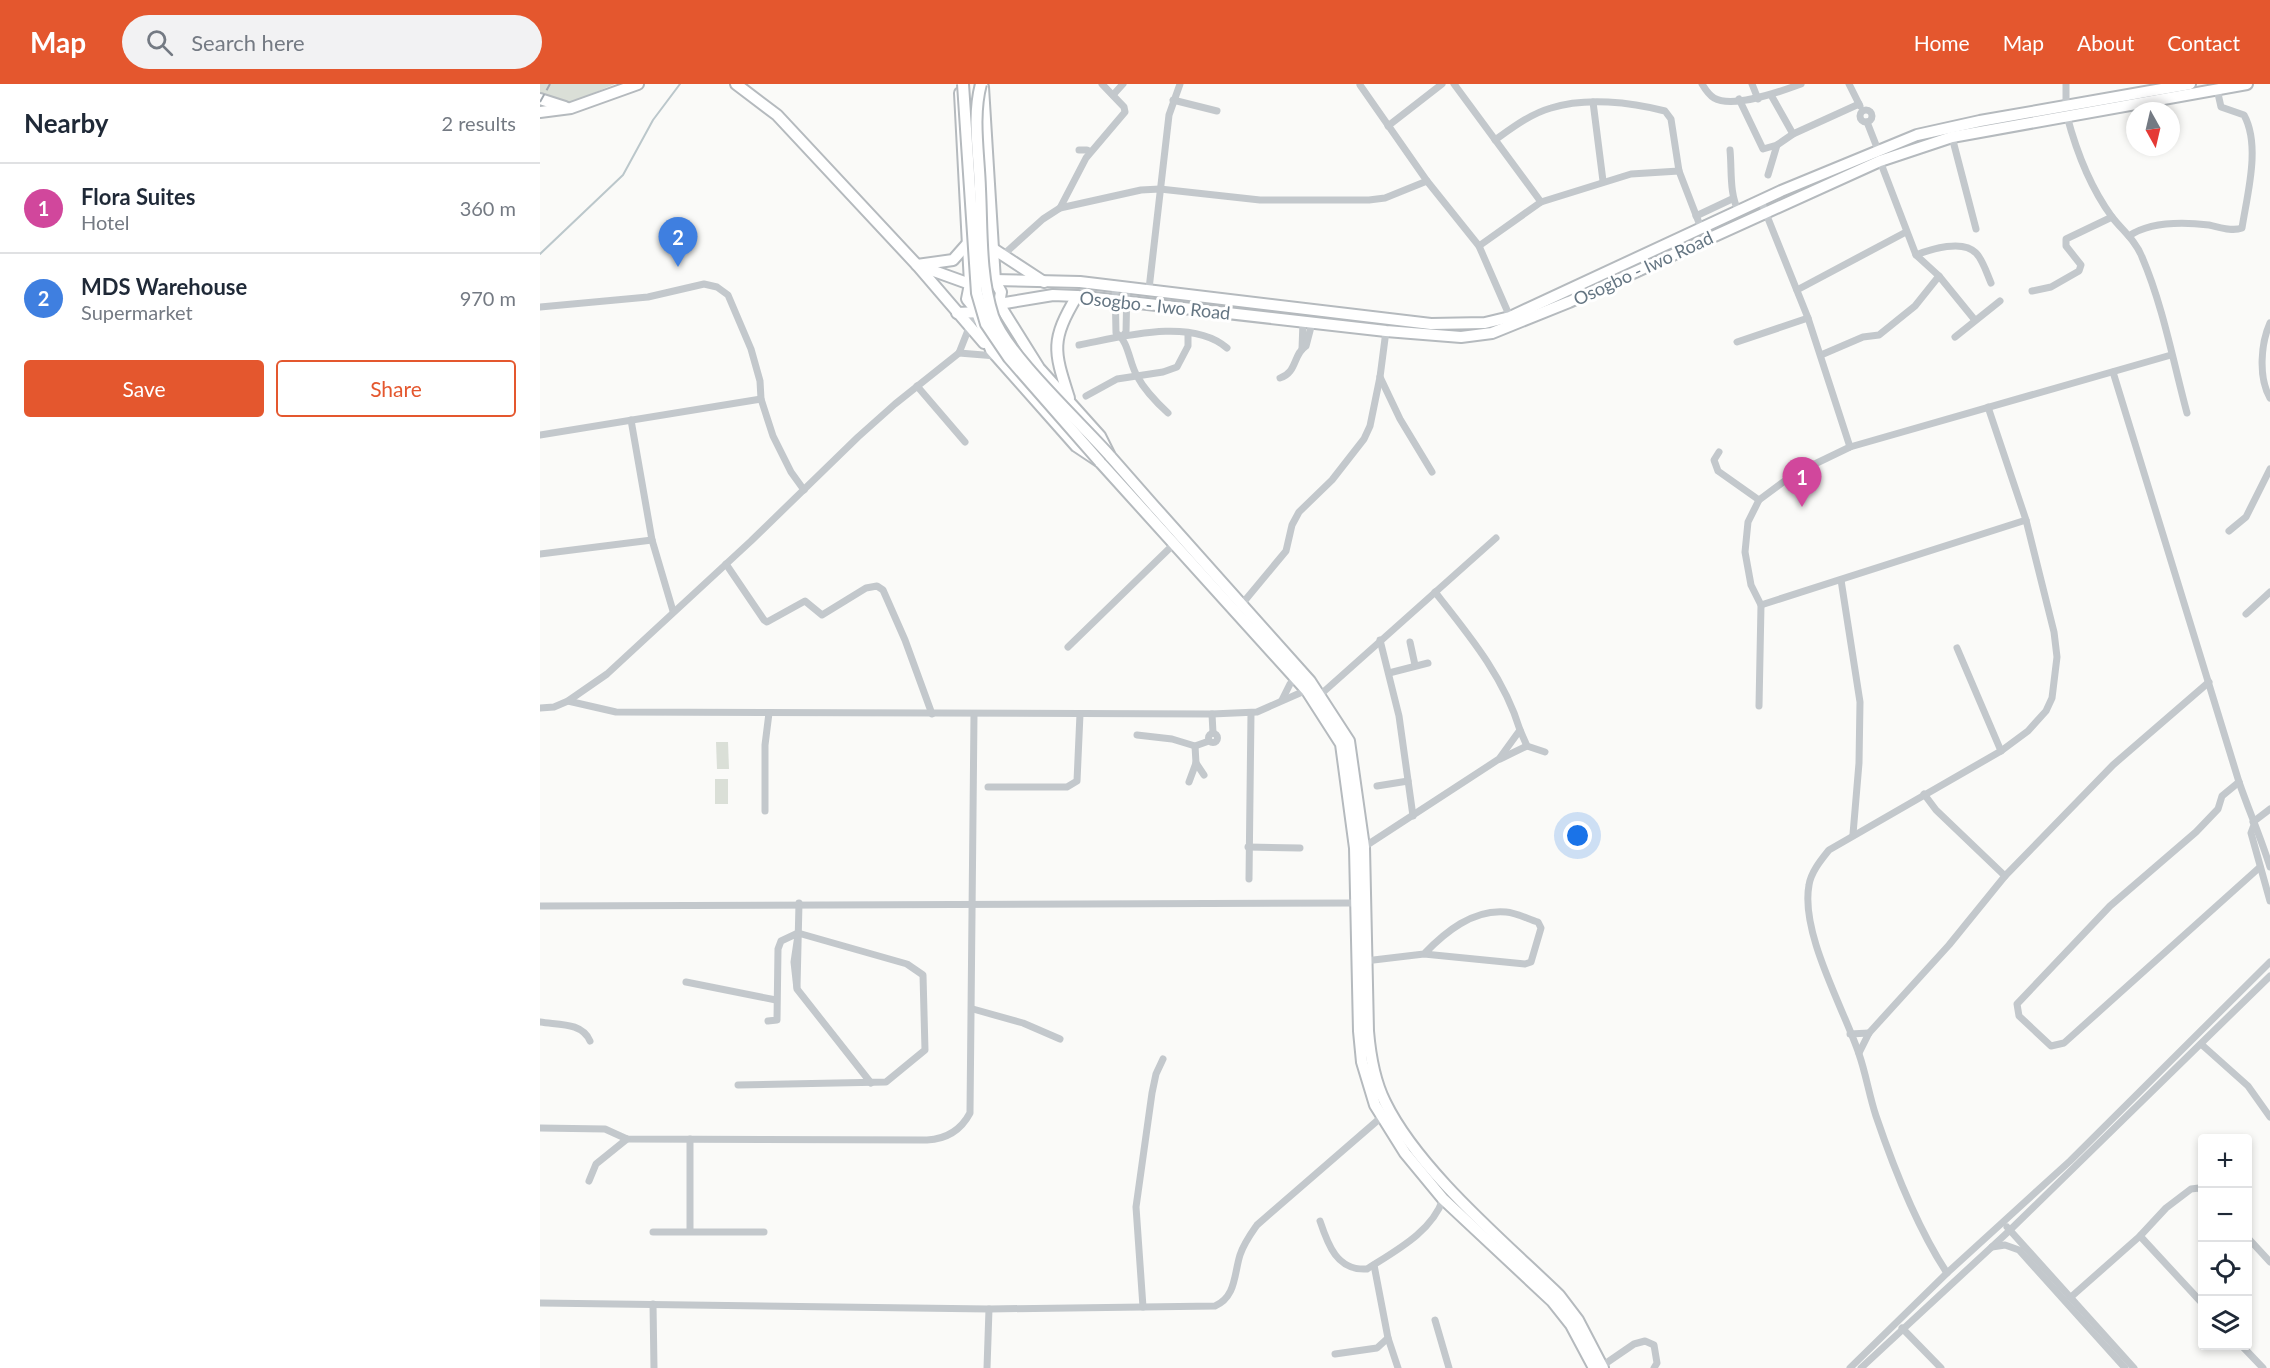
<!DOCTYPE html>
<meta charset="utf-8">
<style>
body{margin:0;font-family:Lato,sans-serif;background:#f2f2f3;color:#1f2937}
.controls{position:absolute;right:18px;bottom:18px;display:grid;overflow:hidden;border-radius:6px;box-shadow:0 3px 9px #0003}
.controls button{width:54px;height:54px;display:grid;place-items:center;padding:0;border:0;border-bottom:2px solid #e0e1e3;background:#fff;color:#1f2937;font:30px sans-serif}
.compass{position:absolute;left:1586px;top:18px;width:54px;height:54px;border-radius:50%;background:#fff;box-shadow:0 3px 9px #0003;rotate:172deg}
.you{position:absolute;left:1038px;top:752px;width:21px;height:21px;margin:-15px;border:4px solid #fff;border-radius:50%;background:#1a73e8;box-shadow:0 0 0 9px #1a73e833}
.badge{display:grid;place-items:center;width:39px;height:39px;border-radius:50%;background:#e4572e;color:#fff;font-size:20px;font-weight:700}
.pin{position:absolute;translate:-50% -50px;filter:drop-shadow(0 2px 3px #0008)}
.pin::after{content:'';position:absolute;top:32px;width:21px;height:18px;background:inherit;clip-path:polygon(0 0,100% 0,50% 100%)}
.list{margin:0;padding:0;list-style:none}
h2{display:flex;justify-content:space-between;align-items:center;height:78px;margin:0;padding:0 24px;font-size:26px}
h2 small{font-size:20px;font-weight:400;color:#747a83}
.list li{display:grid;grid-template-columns:39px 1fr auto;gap:18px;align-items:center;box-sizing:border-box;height:90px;padding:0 24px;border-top:2px solid #e0e1e3}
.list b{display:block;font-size:22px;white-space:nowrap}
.list p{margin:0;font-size:20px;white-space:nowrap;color:#747a83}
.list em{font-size:20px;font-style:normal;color:#747a83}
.actions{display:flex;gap:12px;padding:18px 24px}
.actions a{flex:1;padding:14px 0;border:2px solid #e4572e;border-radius:6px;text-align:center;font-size:21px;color:#e4572e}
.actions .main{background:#e4572e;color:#fff}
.icon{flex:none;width:33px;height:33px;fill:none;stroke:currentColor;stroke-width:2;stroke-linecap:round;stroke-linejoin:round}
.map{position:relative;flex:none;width:1730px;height:1284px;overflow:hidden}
header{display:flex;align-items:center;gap:36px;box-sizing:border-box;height:84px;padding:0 30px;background:#e4572e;color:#fff}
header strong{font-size:28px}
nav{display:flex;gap:33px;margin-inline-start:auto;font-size:21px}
.search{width:420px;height:54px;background:#f2f2f3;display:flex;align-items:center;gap:15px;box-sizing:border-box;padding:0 21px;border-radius:33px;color:#747a83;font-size:22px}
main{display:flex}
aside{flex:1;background:#fff}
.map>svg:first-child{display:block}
.green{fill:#dadfd7}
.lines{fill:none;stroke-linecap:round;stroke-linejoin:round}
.stream{stroke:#bbc7cb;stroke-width:2}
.primary-casing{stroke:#b5babe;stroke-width:14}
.minor{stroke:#c3c8cc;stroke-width:7}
.primary{stroke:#fff;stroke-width:10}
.rail{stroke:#a2aab0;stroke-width:2;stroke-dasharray:9 4.5;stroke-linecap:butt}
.primary-bridge-casing{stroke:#b5babe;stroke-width:14;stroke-linecap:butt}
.primary-bridge{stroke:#fff;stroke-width:10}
.labels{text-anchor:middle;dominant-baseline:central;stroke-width:6;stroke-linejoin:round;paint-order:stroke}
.street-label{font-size:18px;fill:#657683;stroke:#fff}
</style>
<header>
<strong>Map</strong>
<div class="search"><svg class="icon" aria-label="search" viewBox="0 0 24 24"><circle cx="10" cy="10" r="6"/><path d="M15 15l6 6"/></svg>Search here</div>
<nav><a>Home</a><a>Map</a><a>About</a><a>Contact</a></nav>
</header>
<main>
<aside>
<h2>Nearby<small>2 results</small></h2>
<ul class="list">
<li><span class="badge" style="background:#d1479c">1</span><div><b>Flora Suites</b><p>Hotel</p></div><em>360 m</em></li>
<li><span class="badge" style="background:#3f7fe0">2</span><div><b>MDS Warehouse</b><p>Supermarket</p></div><em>970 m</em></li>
</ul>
<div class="actions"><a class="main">Save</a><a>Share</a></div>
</aside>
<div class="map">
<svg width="1730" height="1284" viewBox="0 0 1730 1284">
<rect width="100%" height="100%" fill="#fafaf8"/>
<!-- green -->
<g class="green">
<path d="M0 0H75L13 26 0 19Z"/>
<path d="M176 658H188L189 685H177Z"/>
<rect x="175" y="695" width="13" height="25"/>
</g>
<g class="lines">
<!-- stream -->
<path class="stream" d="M0 170 83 91 113 36 140 0"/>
<defs>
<g id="primary">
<path d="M196 0 237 31 377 181 444 259"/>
<path d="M443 3 455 197 461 208 459 220 499 284 560 352 570 372 613 421 770 597 809 657 824 763 828 947C830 971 834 996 845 1018 878 1086 963 1157 1019 1211L1038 1236 1063 1284"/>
<path d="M420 9 430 200 427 215 436 226 451 266 536 362 560 378 767 607 801 660 815 764 819 947 822 978 835 1021 865 1069 903 1115 1012 1217 1031 1241 1054 1284"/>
<path d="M0 15 25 23"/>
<path d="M0 28 31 24 98 0"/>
<path d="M452 164 504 198"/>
<path d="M377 181 413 176 428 159"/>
<path d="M380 182 430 200"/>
<path d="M453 196 540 198 891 240 945 239 970 233 1241 107 1377 51 1440 37 1650 0"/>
<path d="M455 224 459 220 513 211 537 212 846 247 921 253 952 249 1029 218 1340 77 1412 53 1707 0"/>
<path d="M417 229 440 228"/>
<path d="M529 314C514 267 510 257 537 212"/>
</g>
</defs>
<!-- primary casing -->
<use href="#primary" class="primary-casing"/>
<!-- minor -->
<g class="minor">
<path d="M914 0 1001 118"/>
<path d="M1162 0C1165 5 1169 11 1174 14 1193 25 1242 7 1261 0"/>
<path d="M1212 0 1218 15"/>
<path d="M1309 0 1320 22"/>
<path d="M820 1 887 97 939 162 970 233"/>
<path d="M573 11 583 0"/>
<path d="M1231 11 1253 50"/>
<path d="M1199 15 1223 65 1237 61 1253 50 1319 20"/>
<path d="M633 16 677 27"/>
<path d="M1053 18 1063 97"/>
<path d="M1526 21V0"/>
<circle cx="1326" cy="32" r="6"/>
<path d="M1527 32C1536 66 1550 103 1572 133 1582 146 1596 157 1602 173 1623 222 1633 277 1647 329"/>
<path d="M1327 38 1338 66"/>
<path d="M848 42 902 0"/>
<path d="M1412 53 1436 145"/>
<path d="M955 56C972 44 990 30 1011 24 1046 13 1090 18 1125 27L1131 35 1139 87 1161 144"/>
<path d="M539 66H547L550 68"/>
<path d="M1190 66C1192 86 1189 110 1199 128"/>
<path d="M1340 77 1376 171 1399 192 1434 235"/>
<path d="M1228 91 1237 61"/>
<path d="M1221 117 1268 234 1310 363"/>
<path d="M520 124 546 74 585 28 584 23 562 0"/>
<path d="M1156 132 1192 115"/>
<path d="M1589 152C1611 137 1643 138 1669 141 1679 143 1692 148 1702 144 1707 111 1721 62 1704 31L1681 23 1677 5"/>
<path d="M939 162 1001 118 1091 90 1139 87"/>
<path d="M463 171 503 135 520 124 601 106 620 105 720 116H829L845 114 887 97"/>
<path d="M1376 171C1391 165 1423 155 1436 169 1443 176 1447 190 1451 199"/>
<path d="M575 201 576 249C589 257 589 279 597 292 605 307 616 318 628 329"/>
<path d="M609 205 629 31 640 0"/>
<path d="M1257 206 1366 148"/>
<path d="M1492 207 1511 203 1539 187 1541 181 1526 162V155L1572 133"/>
<path d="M0 223 108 213 164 200 177 203 188 211 211 265 220 297 221 315 233 352 251 388 264 406"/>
<path d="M1730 239C1721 259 1718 293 1730 314"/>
<path d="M582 253 586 248 587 203"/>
<path d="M1415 253 1460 217"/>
<path d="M1197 258 1268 234"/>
<path d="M539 261C581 253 651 233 687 264"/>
<path d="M762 265 763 238"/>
<path d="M419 269 456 272"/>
<path d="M1281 271 1323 253 1339 251 1375 222 1399 192"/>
<path d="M1573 288 1699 698C1709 727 1721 754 1730 783"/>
<path d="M840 293 860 335 892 388"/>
<path d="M740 294C757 289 753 270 766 262L772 239"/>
<path d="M377 302 425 358"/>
<path d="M546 312 577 295 623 288 637 283 648 262V249"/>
<path d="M91 336 112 456 133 527"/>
<path d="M0 351 221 315"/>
<path d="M1179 368 1174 376 1178 387 1219 416"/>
<path d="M1689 447 1706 433 1730 385"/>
<path d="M0 470 112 456"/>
<path d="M186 480 224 536 227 538 265 517 282 531 326 504 337 502 343 506 365 556 392 630"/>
<path d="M1301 496 1320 618 1319 679 1313 750"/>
<path d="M702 520 746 467 752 441 759 428 792 396 824 355 830 342 840 293 846 247"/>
<path d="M1221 521 1486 436"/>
<path d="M1706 530 1730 508"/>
<path d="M840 556 859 632 873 732"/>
<path d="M870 558 875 581"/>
<path d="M528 563 635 459"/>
<path d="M1417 564 1461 667"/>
<path d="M849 589 888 579"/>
<path d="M780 611 956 454"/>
<path d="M742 616 750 600 758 591"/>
<path d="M28 617 76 628 672 630 717 628 769 605"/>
<path d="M1219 622 1221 521 1211 501 1205 468 1208 438 1219 416 1254 390 1310 363 1631 271"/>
<path d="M0 624 14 623 28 617 67 590 211 457 318 353 355 320 419 269 436 226"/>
<path d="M672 630 673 649"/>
<path d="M980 646 987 662 1005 668"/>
<circle cx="673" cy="654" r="4.5"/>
<path d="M597 651 632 655 655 662 669 657"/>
<path d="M960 675 987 662"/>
<path d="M656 679 664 691"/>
<path d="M649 698 656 679 655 662"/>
<path d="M1699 698 1682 712 1678 725 1656 748 1570 822 1477 920 1479 932 1511 962 1524 959 1720 783"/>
<path d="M837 702 868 697"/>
<path d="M448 703H527L537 697 540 630"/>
<path d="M1384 710 1396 726 1465 792"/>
<path d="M225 727V661L229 629"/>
<path d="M1713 738 1730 725"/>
<path d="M1714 741 1711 749 1730 817"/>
<path d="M708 763 760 764"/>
<path d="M824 763 959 675 980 646C964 593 929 551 895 508"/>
<path d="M709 795 711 629"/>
<path d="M0 822 819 819"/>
<path d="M258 851 254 878 257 905 331 999"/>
<path d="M825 877 884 870 985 880 991 878 1001 844 998 838C988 835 977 829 966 828 933 825 905 848 884 870"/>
<path d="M146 898 236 916"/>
<path d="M257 903 259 819"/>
<path d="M433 925 483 939 520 955"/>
<path d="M0 938C18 941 42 938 50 957"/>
<path d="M1310 950 1329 949"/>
<path d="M1661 960 1708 1002 1730 1033"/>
<path d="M1319 969 1329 949 1409 861 1465 792 1573 681 1669 598"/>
<path d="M198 1001 346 998 385 966 383 891 367 880 258 849 241 857 238 865 237 936 228 937"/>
<path d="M0 1044 65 1045 87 1055 387 1056C407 1055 421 1046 430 1029L434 631"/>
<path d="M49 1097 56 1080 87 1055"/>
<path d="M780 1137C788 1161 797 1187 827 1185 855 1167 892 1148 903 1115"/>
<path d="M1467 1143 1594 1284"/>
<path d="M150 1147V1055"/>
<path d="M113 1148H224"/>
<path d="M1600 1152 1662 1219"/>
<path d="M1708 1154 1730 1178"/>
<path d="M1452 1163 1465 1161 1479 1166 1585 1284"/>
<path d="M834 1181 848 1254 858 1284"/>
<path d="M1407 1189C1378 1145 1353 1082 1336 1032 1329 1011 1326 990 1319 970 1304 925 1260 849 1269 801 1271 788 1281 776 1289 766L1461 667 1488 647 1506 627 1512 614 1517 573 1514 548 1486 436 1448 323"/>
<path d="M1531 1213 1600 1152 1626 1124 1651 1105 1659 1104 1662 1108"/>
<path d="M0 1219 449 1225 675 1222C696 1213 694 1190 700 1171 704 1159 710 1151 717 1141L845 1030"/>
<path d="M113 1220 114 1284"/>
<path d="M603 1223 596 1123 612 1009 616 990 623 975"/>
<path d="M895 1236 909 1284"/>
<path d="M1362 1244 1401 1284"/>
<path d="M1702 1262 1723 1284"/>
<path d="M795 1270 837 1264 848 1254"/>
<path d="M1062 1282 1094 1260 1105 1257 1114 1261 1117 1279 1114 1284"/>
<path d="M447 1284 449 1225"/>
<path d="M1310 1284 1407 1189 1530 1077 1730 878"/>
<path d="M1321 1284 1469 1147 1730 892"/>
</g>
<!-- primary -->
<use href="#primary" class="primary"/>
<!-- rail -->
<path class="rail" d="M0 18 10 0"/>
<defs>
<g id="primary-bridge">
<path d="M423 0 437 209 446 240 469 274 560 378"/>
<path d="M441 0C432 33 439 70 440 105 442 146 440 192 453 232 466 270 541 339 570 372"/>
</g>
</defs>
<!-- primary-bridge casing -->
<use href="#primary-bridge" class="primary-bridge-casing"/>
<!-- primary-bridge -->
<use href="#primary-bridge" class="primary-bridge"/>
</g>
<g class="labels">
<!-- street labels -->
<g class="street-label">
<text transform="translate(1103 184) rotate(-25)">Osogbo - Iwo Road</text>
<text transform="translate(615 221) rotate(6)">Osogbo - Iwo Road</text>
</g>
</g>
</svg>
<div class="controls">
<button>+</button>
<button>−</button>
<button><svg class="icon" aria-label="locate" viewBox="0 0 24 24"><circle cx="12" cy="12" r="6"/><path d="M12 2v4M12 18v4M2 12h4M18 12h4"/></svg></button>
<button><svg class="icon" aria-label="layers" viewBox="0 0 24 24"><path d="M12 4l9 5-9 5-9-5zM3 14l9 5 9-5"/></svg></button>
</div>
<svg class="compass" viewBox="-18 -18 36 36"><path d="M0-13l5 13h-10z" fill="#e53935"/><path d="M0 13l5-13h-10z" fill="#747a83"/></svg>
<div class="you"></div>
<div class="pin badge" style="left:1262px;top:423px;background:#d1479c">1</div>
<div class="pin badge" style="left:138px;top:183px;background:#3f7fe0">2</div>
</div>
</main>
